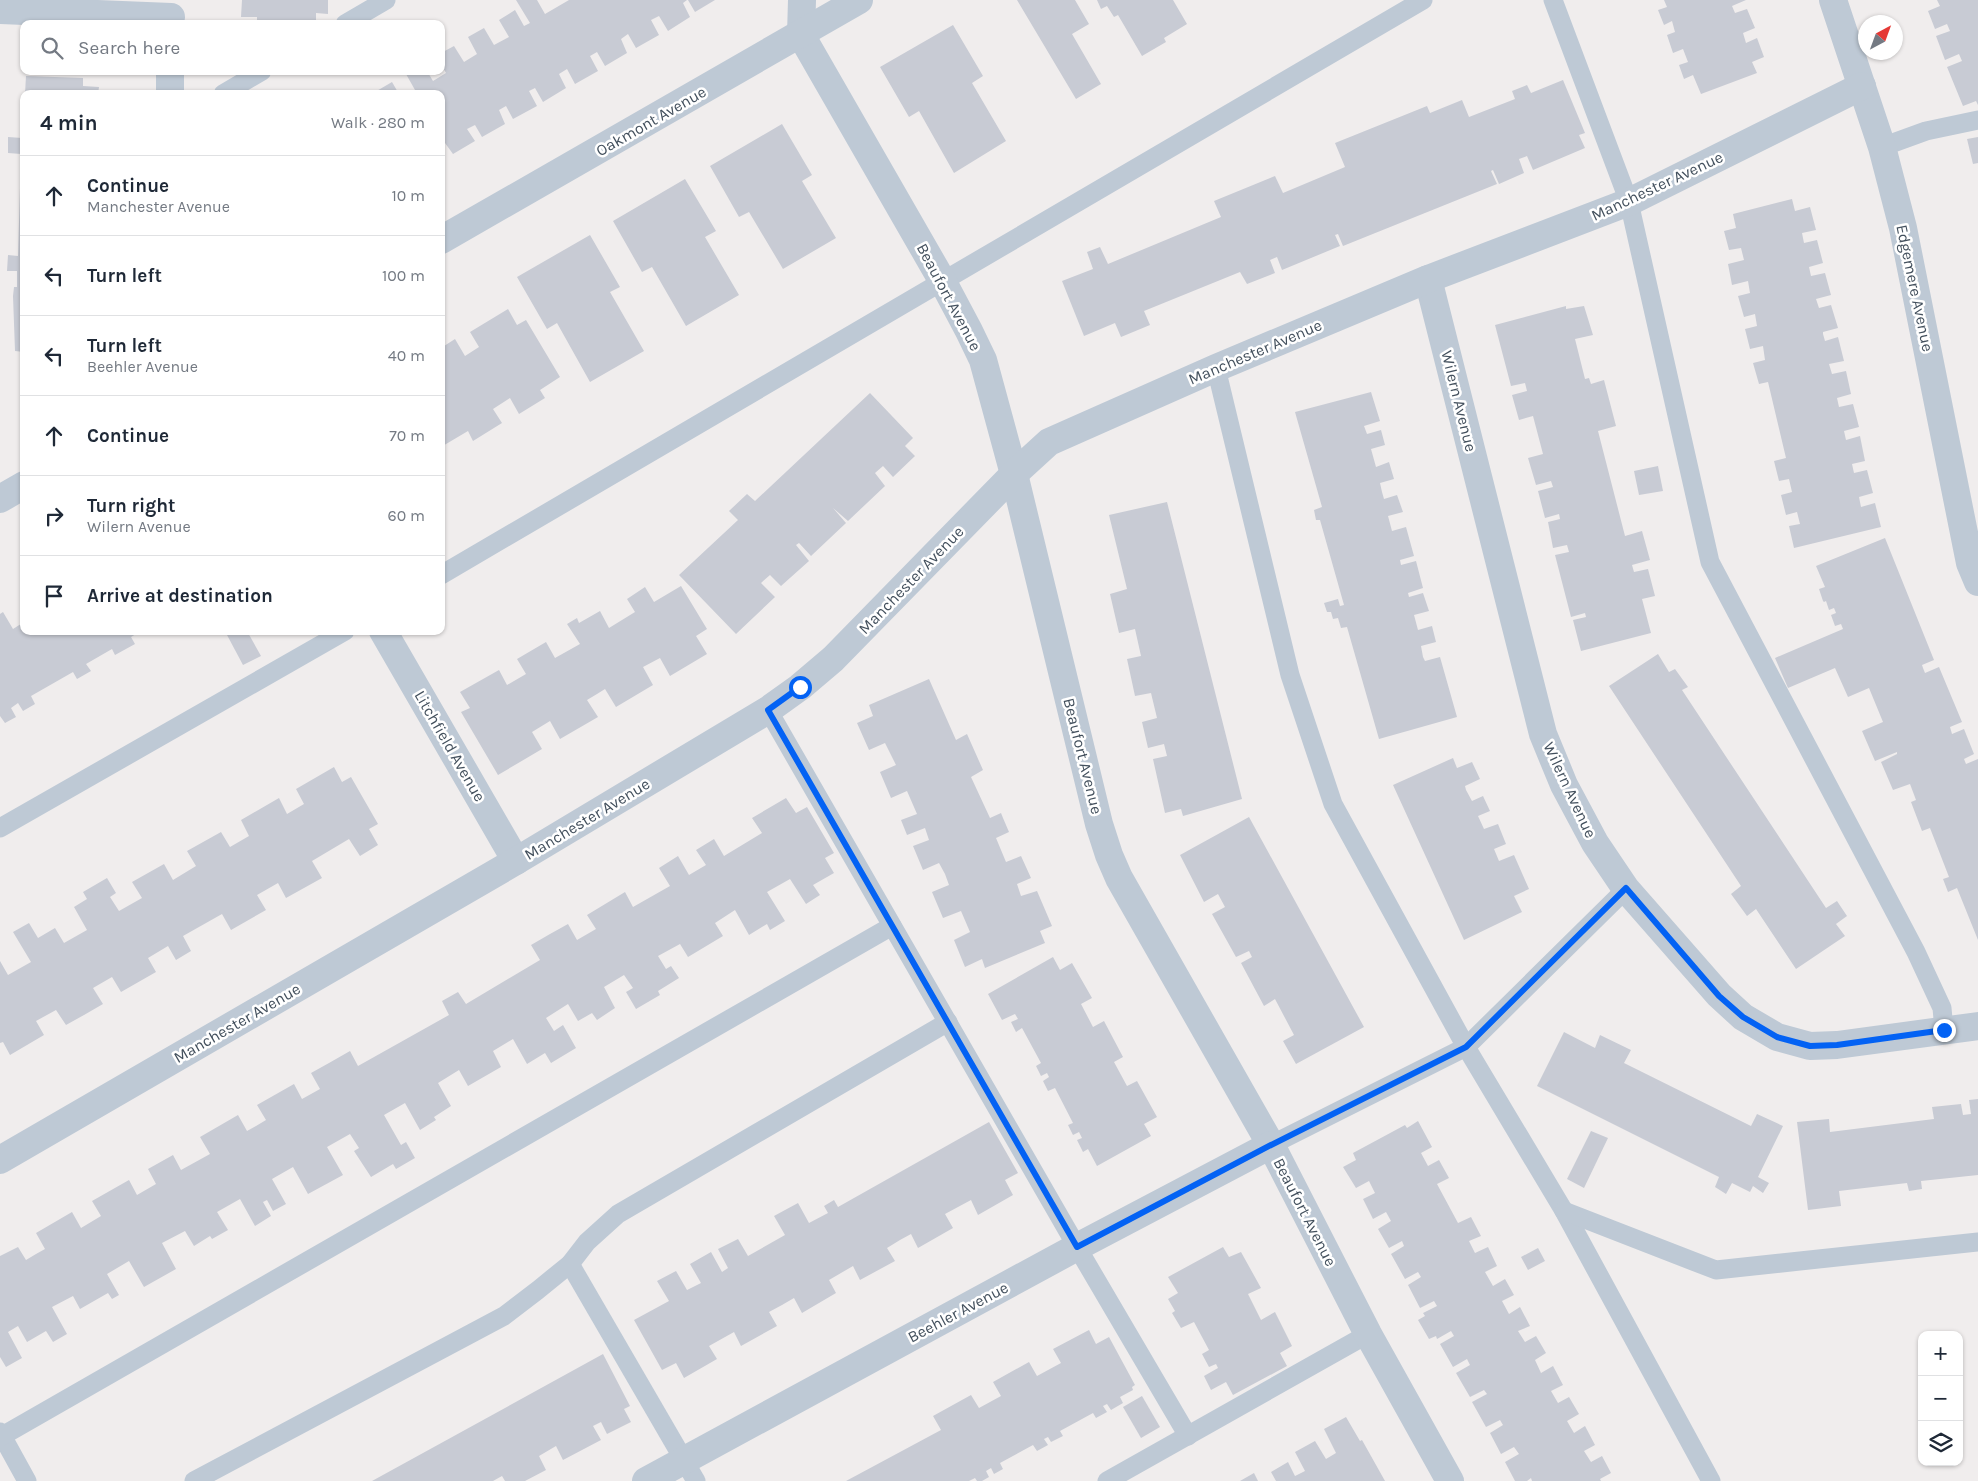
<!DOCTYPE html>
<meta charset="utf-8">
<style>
body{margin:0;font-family:Karla,sans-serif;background:#f6f6f7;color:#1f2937}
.controls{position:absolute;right:15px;bottom:15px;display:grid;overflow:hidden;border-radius:10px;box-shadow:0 1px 4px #0004}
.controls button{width:45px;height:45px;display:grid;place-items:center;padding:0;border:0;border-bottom:1px solid #e0e1e3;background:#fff;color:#1f2937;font:25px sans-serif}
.compass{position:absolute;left:1858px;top:15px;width:45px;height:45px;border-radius:50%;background:#fff;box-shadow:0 1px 4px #0004;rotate:41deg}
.stop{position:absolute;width:15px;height:15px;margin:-11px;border:4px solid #0362f4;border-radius:50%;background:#fff}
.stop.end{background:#0362f4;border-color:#fff;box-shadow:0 1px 5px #0008}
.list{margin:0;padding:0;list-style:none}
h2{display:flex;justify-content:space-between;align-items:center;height:65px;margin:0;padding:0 20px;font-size:21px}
h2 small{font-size:16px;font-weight:400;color:#747a83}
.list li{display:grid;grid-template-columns:32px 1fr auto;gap:15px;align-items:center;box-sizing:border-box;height:80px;padding:0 20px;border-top:1px solid #e0e1e3}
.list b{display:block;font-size:19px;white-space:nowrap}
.list p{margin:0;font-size:16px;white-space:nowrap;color:#747a83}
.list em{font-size:16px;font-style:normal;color:#747a83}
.icon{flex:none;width:28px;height:28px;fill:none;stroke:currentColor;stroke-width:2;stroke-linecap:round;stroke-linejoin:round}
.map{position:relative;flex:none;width:1978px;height:1481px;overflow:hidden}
.search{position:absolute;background:#fff;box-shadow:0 1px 4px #0004;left:20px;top:20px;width:425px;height:55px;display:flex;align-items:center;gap:12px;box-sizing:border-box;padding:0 18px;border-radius:10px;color:#747a83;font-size:19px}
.panel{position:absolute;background:#fff;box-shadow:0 1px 4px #0004;left:20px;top:90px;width:425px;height:545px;border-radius:10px}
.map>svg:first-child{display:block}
.building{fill:#c8cbd4}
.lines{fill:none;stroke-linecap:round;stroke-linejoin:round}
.lane{stroke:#bec9d5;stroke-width:19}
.street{stroke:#bec9d5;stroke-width:28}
.route{stroke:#0362f4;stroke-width:6}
.labels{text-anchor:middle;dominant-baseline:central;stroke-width:5;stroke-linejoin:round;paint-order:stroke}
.street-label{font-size:16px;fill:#43505d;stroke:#fff}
</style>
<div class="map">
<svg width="1978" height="1481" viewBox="0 0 1978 1481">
<rect width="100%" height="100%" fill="#f0eded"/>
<!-- building -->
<g class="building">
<path d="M242 0H328V14L316 13V24H257V17H241Z"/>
<path d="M516 0H537L545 14 569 0H687L683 3 690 17 668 31 659 16 651 20 659 35 636 48 628 34 621 39 627 53 605 66 597 52 590 56 598 71 575 84 567 69 559 74 566 88 543 102 535 88 529 91 537 106 513 119 506 106 499 110 505 124 482 137 475 125 467 129 475 141 453 154 445 143 441 145V94H410L415 90 406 74 411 71H427L433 81 446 73 441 64V53L454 46 464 62 477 54 468 37 484 28 494 45 509 37 499 20 515 10 524 26 530 23Z"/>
<path d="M688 0H715L695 12Z"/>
<path d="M1017 0H1075L1089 24 1072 34 1101 84 1076 99Z"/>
<path d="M1097 0H1173L1187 24 1164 38 1166 42 1142 56 1118 15 1114 17 1107 6 1101 9Z"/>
<path d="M1664 0H1746L1732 6 1735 13 1747 9 1755 28 1743 33 1746 43 1757 38 1764 57 1752 62 1757 73 1701 94 1693 75 1684 79 1679 65 1688 62 1683 49 1673 53 1667 35 1675 32 1672 21 1664 25 1658 10 1667 7Z"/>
<path d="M1937 0H1978V105L1976 101 1963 106 1947 67 1962 61 1959 54 1945 60 1936 36 1950 31 1947 24 1935 29 1928 11 1940 6Z"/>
<path d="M953 25 983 76 972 83 1006 141 954 173 919 111 909 117 880 67Z"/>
<path d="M26 76 83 78V86L99 87 98 94H25Z"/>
<path d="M1563 80 1585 133 1579 135 1585 148 1533 170 1527 156 1519 159 1524 173 1499 184 1493 170 1491 171 1497 184 1343 246 1338 234 1335 235 1340 246 1282 270 1277 257 1270 260 1275 273 1247 284 1240 272 1144 311 1150 325 1121 337 1115 323 1084 336 1062 281 1093 269 1087 252 1100 247 1108 264 1221 217 1214 201 1275 176 1283 193 1345 167 1335 143 1427 106 1430 113 1462 100 1469 117 1515 99 1512 91 1527 85 1531 93Z"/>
<path d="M392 82 399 94H376L375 92Z"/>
<path d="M23 121H24V352L15 351 13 296 14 287H17V271H7L8 255 18 256 21 154 8 153V137L22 138Z"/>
<path d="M782 124 812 175 802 181 836 238 783 269 749 212 739 217 710 166Z"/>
<path d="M1978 137V163L1973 164 1967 139Z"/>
<path d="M685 179 716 231 705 237 739 295 686 326 652 267 642 272 613 221Z"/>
<path d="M1792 199 1795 211 1810 207 1816 230 1802 233 1804 243 1817 240 1823 263 1809 267 1811 276 1825 273 1831 295 1816 299 1819 308 1831 305 1838 328 1823 332V334L1825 341 1838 337 1844 361 1829 364 1832 374 1846 371 1851 394 1837 398 1839 407 1853 404 1859 427 1844 431 1846 440 1860 436 1865 461 1852 464 1854 473 1867 470 1873 493 1859 497 1861 507 1875 503 1881 527 1794 548 1789 526 1800 524 1797 512 1786 515 1781 495 1792 492 1789 479 1779 481 1774 461 1786 458 1768 382 1759 384 1753 363 1765 360 1763 346 1750 349 1745 329 1757 326 1755 314 1744 317 1738 296 1750 293 1748 281 1732 285 1728 264 1744 260 1741 248 1729 250 1724 231 1736 228 1733 214Z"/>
<path d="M590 235 620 287 610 292 644 351 590 382 557 323 547 329 517 277Z"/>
<path d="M1566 306V309L1584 306 1593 335 1575 339 1585 379 1589 378 1591 384 1604 380 1616 426 1598 431 1625 536 1642 531 1650 560 1632 565 1634 572 1648 569 1655 596 1642 599 1651 633 1581 651 1573 620 1586 617 1585 613 1571 617 1555 555 1569 552 1567 545 1553 548 1548 522 1560 519 1559 514 1545 518 1538 491 1553 487 1551 481 1536 485 1528 458 1543 454 1533 416 1519 420 1512 395 1527 391 1525 383 1511 386 1495 325Z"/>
<path d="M508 309 517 325 526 320 560 377 540 390 545 398 519 414 510 398 493 409 502 423 473 441 468 431 441 447V348L455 339 465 356 479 347 470 332Z"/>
<path d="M1371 392 1380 421 1364 426 1367 434 1381 430 1385 445 1371 449 1376 467 1389 462 1394 479 1380 483 1382 492 1384 499 1397 495 1403 512 1388 516 1392 531 1406 527 1414 556 1400 560 1401 565 1416 561 1423 588 1408 593 1409 597 1423 593 1429 611 1414 615 1418 630 1432 626 1436 642 1421 646 1423 657 1425 661 1440 657 1457 717 1379 739 1347 627 1341 628 1338 618 1333 619 1331 612H1327L1324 603 1338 599 1340 606 1344 605 1320 520H1316L1314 510 1322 507 1295 412Z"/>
<path d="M870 393 913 438 905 446 915 456 893 477 883 466 875 473 885 486 848 521 833 508 846 523 811 556 799 543 796 545 809 561 781 586 770 575 761 583 775 597 736 634 679 575 738 520 729 511 747 494 755 501Z"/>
<path d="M1658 466 1663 491 1639 495 1634 471Z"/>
<path d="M1167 502 1242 799 1183 816 1181 809 1165 813 1153 759 1167 756 1164 744 1148 748 1142 722 1157 718 1151 693 1135 696 1127 659 1141 656 1135 629 1119 633 1110 594 1127 589 1109 515Z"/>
<path d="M1885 538 1934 660 1922 665 1923 668 1925 673 1939 667 1962 722 1950 727 1952 734 1964 729 1974 754 1964 759 1966 764 1978 759V940L1957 888 1948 892 1943 879 1949 877 1930 828 1922 831 1911 802 1916 800 1910 784 1893 790 1881 762 1897 754V752L1875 761 1862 731 1883 722 1869 688 1848 697 1835 668 1788 688 1775 658 1843 629 1841 624 1835 626 1831 615 1836 613 1834 608 1829 610 1826 601 1824 602 1823 601 1819 589 1825 587 1816 566Z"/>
<path d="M681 586 707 629 696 636 707 654 670 676 660 658 643 667 653 685 616 707 605 689 597 694 587 700 598 717 560 739 550 721 532 732 542 749 498 775 461 712 470 708 460 692 499 670 507 685 514 681 526 674 517 659 546 642 555 658 580 644 567 624 577 618 579 623 600 611 609 628 635 612 627 599 645 587 654 602Z"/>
<path d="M3 612 13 629 24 622V631H141L131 637 135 644 115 655 112 649 86 664 91 671 77 679 73 672 31 696 35 704 23 711 18 703 11 708 16 717 5 723 0 716V614Z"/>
<path d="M234 631H247L261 656 243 665 227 635Z"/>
<path d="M1658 654 1669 672 1675 669 1688 687 1682 690 1826 908 1837 901 1847 916 1836 924 1845 936 1796 969 1756 909 1747 916 1731 894 1741 886 1609 686Z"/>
<path d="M929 679 956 740 967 734 983 770 971 777 990 818 1001 813 1003 818 1009 832 996 838 1006 862 1021 856 1031 878 1017 884 1021 896 1037 891 1052 926 1040 931 1045 943 985 968 982 959 965 967 954 940 970 932 961 911 943 918 932 892 949 885 945 874 939 863 923 870 913 846 929 840 925 828 907 835 901 820 917 814 907 791 891 798 880 772 896 765 885 743 869 750 857 723 873 716 869 705Z"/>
<path d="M1453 758 1457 768 1472 762 1480 779 1465 786 1466 790 1472 801 1483 796 1490 811 1478 816 1484 829 1498 824 1506 844 1494 849 1499 861 1514 855 1529 889 1514 896 1522 912 1464 940 1393 785Z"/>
<path d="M334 767 342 782 351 777 378 824 369 829 378 845 360 856 349 839 312 861 322 878 286 898 278 883 257 895 266 910 231 930 222 914 183 936 191 951 176 960 168 946 148 958 156 972 121 992 112 977 93 988 103 1004 84 1015 66 1025 56 1010 36 1021 44 1035 10 1055 3 1042 0 1043V961L8 975 31 962 13 932 29 923 38 938 55 928 64 943 87 930 74 907 87 899 83 892 107 878 116 893 110 897 119 911 142 898 132 882 164 864 173 880 196 866 187 851 221 832 230 847 249 836 241 820 279 798 287 814 304 804 296 789Z"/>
<path d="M786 798 796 813 807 807 834 853 825 858 834 873 813 885 820 895 806 904 790 879 767 892 785 921 770 930 767 924 749 935 735 910 715 923 723 936 688 957 680 944 658 956 666 969 671 966 679 978 658 991 660 995 636 1009 626 992 633 988 624 975 604 987 615 1008 597 1020 592 1013 578 1021 568 1004 546 1018 554 1031 563 1025 576 1048 551 1063 545 1053 527 1064 513 1039 493 1051 501 1067 468 1086 459 1070 438 1083 451 1106 434 1117 436 1120 420 1130 405 1103 384 1115 401 1145 406 1142 415 1158 396 1169 393 1164 371 1177 354 1151 359 1148 350 1134 327 1147 343 1175 308 1194 293 1167 272 1179 286 1204 273 1211 267 1200 263 1202 271 1216 255 1226 240 1199 217 1212 228 1230 212 1239 210 1236 194 1246 185 1231 162 1243 176 1269 144 1287 129 1261 107 1274 119 1295 112 1299 108 1293 80 1309 73 1296 52 1307 67 1334 53 1342 46 1331 27 1342 18 1326 8 1332 22 1358 6 1367 0 1357V1256L18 1247 26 1260 36 1254 45 1249 36 1233 72 1212 81 1228 101 1216 92 1201 129 1180 137 1195 156 1184 148 1169 173 1155 181 1170 210 1154 200 1137 238 1115 247 1131 256 1126 266 1120 257 1105 294 1084 302 1099 320 1089 311 1073 329 1063 350 1051 358 1066 449 1015 442 1001 458 992 466 1004 540 960 531 945 550 934 568 924 577 940 596 929 587 915 625 892 633 907 670 886 659 868 678 856 689 875 706 865 696 850 714 839 724 856 762 833 752 818Z"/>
<path d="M1249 817 1364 1027 1296 1064 1283 1041 1294 1035 1275 999 1264 1006 1241 963 1252 957 1249 951 1236 957 1212 914 1225 907 1218 894 1204 902 1180 855Z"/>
<path d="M1053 957 1060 970 1072 963 1092 998 1081 1004 1093 1027 1104 1021 1123 1057 1114 1062 1127 1086 1137 1081 1157 1117 1144 1124 1151 1136 1097 1166 1088 1149 1083 1152 1077 1140 1082 1138 1079 1132 1073 1135 1068 1125 1073 1123 1055 1088 1048 1091 1043 1081 1049 1077 1047 1073 1041 1076 1036 1066 1041 1063 1022 1028 1016 1032 1011 1022 1018 1019 1015 1014 1002 1020 988 994Z"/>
<path d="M1564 1032 1595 1048 1600 1035 1631 1050 1624 1063 1751 1126 1757 1114 1783 1126 1758 1177 1769 1183 1763 1193 1753 1186 1750 1192 1732 1183 1726 1194 1715 1187 1719 1177 1537 1086Z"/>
<path d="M1978 1099V1175L1921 1181 1922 1189 1909 1191 1907 1183 1839 1191 1841 1206 1808 1210 1797 1122 1829 1119 1830 1132 1934 1119 1932 1107 1961 1104 1963 1115 1971 1114 1969 1100Z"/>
<path d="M1418 1121 1432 1147 1421 1153 1428 1166 1439 1160 1449 1178 1437 1184 1458 1223 1471 1217 1481 1236 1469 1241 1475 1253 1488 1247 1497 1266 1485 1272 1493 1286 1505 1279 1514 1295 1502 1301 1509 1314 1520 1307 1530 1326 1518 1331 1525 1342 1536 1336 1546 1353 1535 1360 1541 1373 1553 1366 1563 1385 1551 1391 1558 1403 1569 1397 1579 1414 1567 1421 1574 1433 1585 1426 1595 1445 1584 1451 1591 1462 1602 1456 1610 1471 1611 1473 1600 1479 1601 1481H1532L1531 1478 1527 1481H1515L1505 1462 1519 1454 1514 1447 1501 1454 1490 1433 1503 1425 1500 1420 1486 1427 1472 1402 1487 1394 1484 1390 1470 1397 1456 1373 1470 1365 1467 1359 1453 1367 1440 1344 1454 1336 1451 1331 1437 1339 1436 1336 1429 1339 1418 1320 1425 1316 1423 1313 1437 1306 1434 1301 1420 1308 1408 1285 1421 1277 1418 1272 1405 1279 1391 1254 1404 1246 1402 1241 1389 1248 1378 1229 1391 1221 1386 1212 1373 1219 1363 1199 1375 1193 1369 1181 1356 1188 1343 1167 1356 1160 1353 1153 1405 1125 1407 1128Z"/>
<path d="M989 1122 1018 1173 1005 1180 1013 1195 978 1215 971 1200 945 1214 953 1228 918 1248 911 1234 900 1240 887 1248 895 1261 860 1280 853 1266 829 1280 836 1293 802 1313 794 1298 782 1305 769 1312 777 1326 741 1346 734 1332 709 1346 717 1359 684 1378 676 1363 662 1370 634 1320 669 1301 657 1281 676 1271 687 1290 701 1283 690 1264 711 1252 722 1272 728 1268 718 1249 738 1239 748 1256 785 1235 774 1216 798 1203 809 1223 828 1213 824 1206 834 1200 838 1207Z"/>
<path d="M1591 1131 1608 1138 1584 1188 1567 1179Z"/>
<path d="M1223 1247 1229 1257 1241 1252 1261 1288 1248 1294 1261 1320 1275 1312 1292 1346 1280 1353 1287 1366 1233 1395 1226 1382 1211 1390 1204 1376 1218 1368 1216 1364 1209 1367 1202 1354 1209 1350 1194 1322 1181 1328 1172 1313 1175 1311 1168 1299 1178 1293 1168 1277Z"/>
<path d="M1538 1248 1545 1261 1528 1270 1521 1257Z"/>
<path d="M1089 1330 1096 1344 1109 1337 1135 1385 1132 1387 1133 1390 1120 1397 1123 1403 1111 1410 1107 1404 1103 1406 1107 1412 1096 1418 1093 1413 1060 1431 1063 1436 1051 1442 1048 1437 1044 1439 1048 1445 1037 1451 1033 1445 1000 1463 1003 1469 994 1474 991 1468 986 1471 989 1477 982 1481H977L975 1478 969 1481H846L941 1430 933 1416 971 1395 979 1408 1001 1396 993 1382 1029 1362 1037 1376 1061 1363 1053 1349Z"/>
<path d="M603 1354 630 1406 624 1409 631 1422 607 1434 601 1422 593 1426 601 1440 563 1460 556 1446 539 1456 546 1470 525 1481H505L502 1476 493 1481H372Z"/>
<path d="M1142 1396 1160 1427 1141 1438 1123 1407Z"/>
<path d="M1346 1417 1360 1441 1362 1440 1385 1481H1276L1271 1472 1288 1462 1295 1476 1305 1471 1295 1452 1315 1441 1326 1459 1336 1453 1324 1429Z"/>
<path d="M1254 1473 1258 1481H1240Z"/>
</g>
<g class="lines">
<!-- lane -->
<g class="lane">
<path d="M1553 0 1629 202 1710 562 1916 952 1942 1008 1944 1030"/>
<path d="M345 24 386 0"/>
<path d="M223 94 262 71"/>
<path d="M1882 147 1926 131 1978 120"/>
<path d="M1216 368 1290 675 1333 804 1466 1047 1564 1211 1711 1481"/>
<path d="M441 575 1423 0"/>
<path d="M768 710 1077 1247 1188 1436"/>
<path d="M0 828 345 631"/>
<path d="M1271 1145 1466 1047 1626 889"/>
<path d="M1564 1211 1716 1270 1978 1242"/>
<path d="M570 1264 696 1481"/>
<path d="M0 1432 27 1481"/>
<path d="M2 1436 892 926"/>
<path d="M194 1481 504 1316 538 1290 570 1264 587 1242 618 1214 948 1022"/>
<path d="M1107 1481 1368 1334"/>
</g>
<!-- street -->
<g class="street">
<path d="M802 0 801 35 943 282 969 331 983 360 1014 474 1099 824 1109 855 1119 878 1271 1145 1368 1334 1450 1481"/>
<path d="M1833 0 1882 147 1903 228 1970 563 1978 582"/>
<path d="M0 10 171 17"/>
<path d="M170 94V71"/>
<path d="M441 240 859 0"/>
<path d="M1428 279 1543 734 1564 785 1595 843 1626 889 1719 995 1743 1017 1777 1037 1810 1046 1837 1045 1978 1026"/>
<path d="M0 499 24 485"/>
<path d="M383 631 516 861"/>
<path d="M0 1160 516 861 768 710 800 687 833 659 1014 474 1049 442 1216 368 1428 279 1629 202 1862 86"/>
<path d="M646 1481 1077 1247 1271 1145"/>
</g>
</g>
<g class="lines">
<!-- route -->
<path class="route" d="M800 687 768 710 1077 1247 1271 1145 1466 1047 1626 888 1719 996 1743 1017 1777 1037 1810 1046 1837 1045 1944 1030"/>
</g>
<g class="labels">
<!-- street labels -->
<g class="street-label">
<text transform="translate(651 121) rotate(-30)">Oakmont Avenue</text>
<text transform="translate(1657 186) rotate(-25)">Manchester Avenue</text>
<text transform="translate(1915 288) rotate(78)">Edgemere Avenue</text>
<text transform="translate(949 297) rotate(62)">Beaufort Avenue</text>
<text transform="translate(1255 352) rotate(-23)">Manchester Avenue</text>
<text transform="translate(1459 401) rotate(76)">Wilern Avenue</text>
<text transform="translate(911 580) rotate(-46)">Manchester Avenue</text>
<text transform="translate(450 746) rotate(60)">Litchfield Avenue</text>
<text transform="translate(1083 756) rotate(76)">Beaufort Avenue</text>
<text transform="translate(1570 790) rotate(65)">Wilern Avenue</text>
<text transform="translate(587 819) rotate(-31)">Manchester Avenue</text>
<text transform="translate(237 1023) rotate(-30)">Manchester Avenue</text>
<text transform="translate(1305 1212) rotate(63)">Beaufort Avenue</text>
<text transform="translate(958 1312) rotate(-28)">Beehler Avenue</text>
</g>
</g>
</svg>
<div class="controls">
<button>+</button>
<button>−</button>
<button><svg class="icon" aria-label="layers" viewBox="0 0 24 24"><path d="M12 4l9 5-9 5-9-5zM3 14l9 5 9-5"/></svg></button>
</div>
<svg class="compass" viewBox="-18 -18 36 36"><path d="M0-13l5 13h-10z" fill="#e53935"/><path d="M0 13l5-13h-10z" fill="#747a83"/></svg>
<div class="stop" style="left:800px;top:687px"></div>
<div class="stop end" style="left:1944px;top:1030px"></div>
<div class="search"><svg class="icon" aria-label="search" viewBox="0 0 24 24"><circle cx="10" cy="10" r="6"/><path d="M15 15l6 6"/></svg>Search here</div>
<section class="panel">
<h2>4 min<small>Walk · 280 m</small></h2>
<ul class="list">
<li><svg class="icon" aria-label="ahead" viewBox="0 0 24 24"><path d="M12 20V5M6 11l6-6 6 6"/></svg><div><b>Continue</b><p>Manchester Avenue</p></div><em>10 m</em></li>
<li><svg class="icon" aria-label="left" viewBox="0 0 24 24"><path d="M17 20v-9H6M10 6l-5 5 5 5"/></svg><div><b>Turn left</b></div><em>100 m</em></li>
<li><svg class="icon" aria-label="left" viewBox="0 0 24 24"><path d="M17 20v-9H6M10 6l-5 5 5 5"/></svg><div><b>Turn left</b><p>Beehler Avenue</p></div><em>40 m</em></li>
<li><svg class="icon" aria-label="ahead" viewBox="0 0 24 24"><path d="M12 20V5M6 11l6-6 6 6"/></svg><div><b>Continue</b></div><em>70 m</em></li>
<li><svg class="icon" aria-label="right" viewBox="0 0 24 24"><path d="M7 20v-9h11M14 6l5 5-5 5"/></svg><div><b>Turn right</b><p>Wilern Avenue</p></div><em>60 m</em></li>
<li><svg class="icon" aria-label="arrive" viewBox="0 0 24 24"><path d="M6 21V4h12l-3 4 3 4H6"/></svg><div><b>Arrive at destination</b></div></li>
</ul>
</section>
</div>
